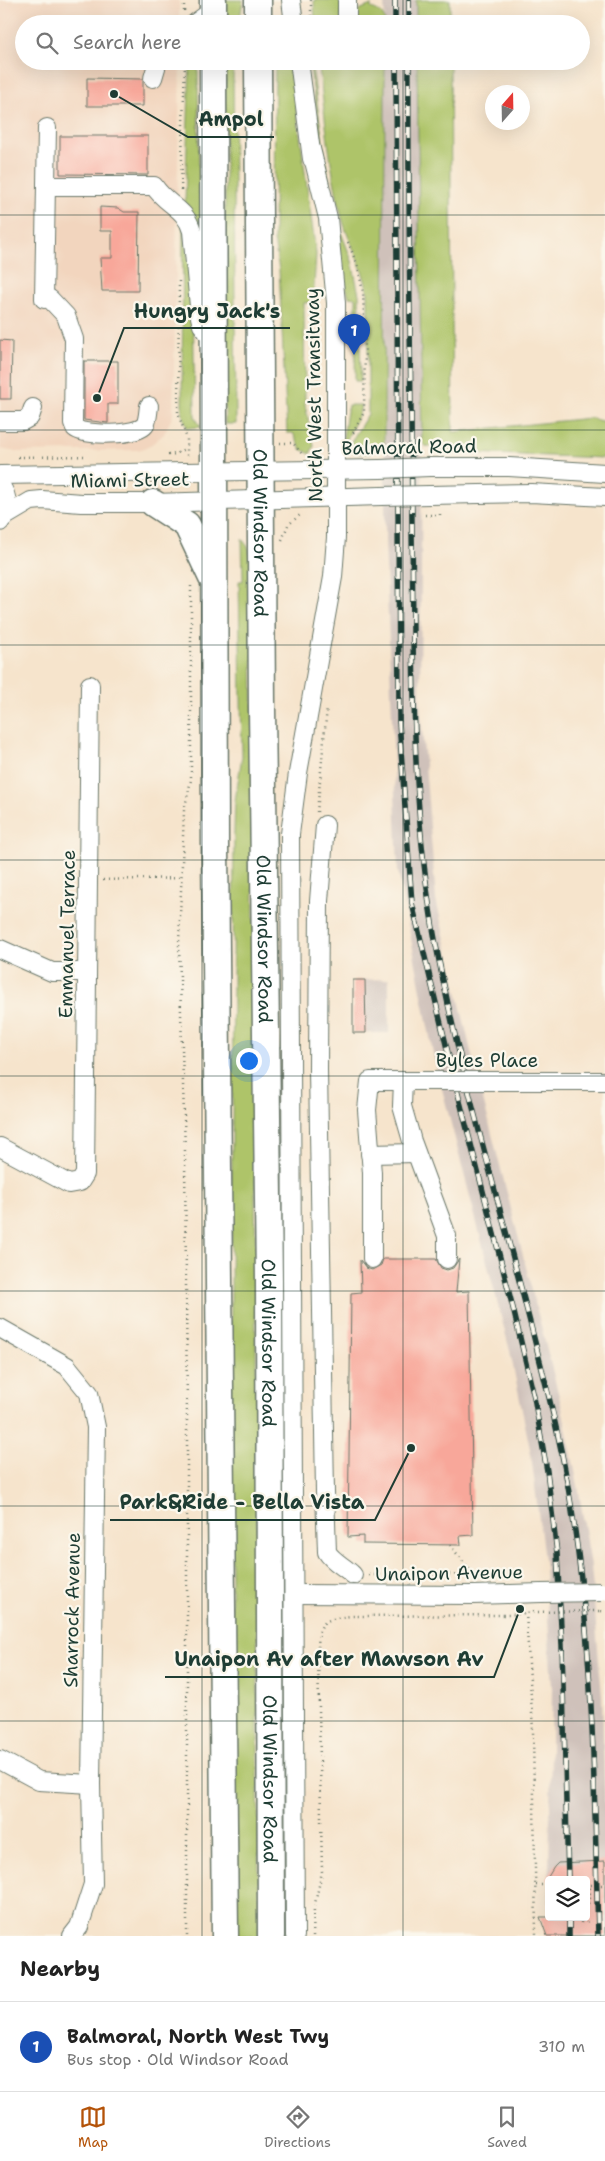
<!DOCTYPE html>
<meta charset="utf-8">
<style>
body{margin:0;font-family:"Shantell Sans",sans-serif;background:#f6f6f6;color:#222}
.controls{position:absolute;right:15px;bottom:15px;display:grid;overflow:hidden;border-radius:5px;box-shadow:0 5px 20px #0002}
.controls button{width:45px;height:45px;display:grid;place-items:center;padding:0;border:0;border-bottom:1px solid #e0e0e0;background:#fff;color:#222;font:25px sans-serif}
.compass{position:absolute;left:485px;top:85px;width:45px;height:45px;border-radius:50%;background:#fff;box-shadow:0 5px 20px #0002;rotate:20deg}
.you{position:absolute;left:248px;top:1060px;width:18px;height:18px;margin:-12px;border:4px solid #fff;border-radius:50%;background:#1a73e8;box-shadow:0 0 0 8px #1a73e833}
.badge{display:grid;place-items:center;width:32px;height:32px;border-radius:50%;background:#b45309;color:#fff;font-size:16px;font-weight:700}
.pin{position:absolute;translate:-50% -41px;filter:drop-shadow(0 1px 2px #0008)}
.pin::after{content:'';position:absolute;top:26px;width:18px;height:15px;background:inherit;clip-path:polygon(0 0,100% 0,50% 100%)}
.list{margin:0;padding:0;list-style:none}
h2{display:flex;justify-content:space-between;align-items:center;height:65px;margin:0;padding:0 20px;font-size:21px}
h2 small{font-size:16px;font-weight:400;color:#767676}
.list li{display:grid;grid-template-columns:32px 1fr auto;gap:15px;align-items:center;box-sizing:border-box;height:90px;padding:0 20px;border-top:1px solid #e0e0e0}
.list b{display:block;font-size:19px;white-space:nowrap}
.list p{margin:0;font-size:16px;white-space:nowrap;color:#767676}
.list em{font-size:16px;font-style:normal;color:#767676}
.icon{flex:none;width:28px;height:28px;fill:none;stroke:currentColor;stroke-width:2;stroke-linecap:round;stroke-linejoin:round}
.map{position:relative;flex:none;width:605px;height:1936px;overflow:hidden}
.search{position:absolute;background:#fff;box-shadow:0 5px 20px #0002;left:15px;right:15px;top:15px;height:55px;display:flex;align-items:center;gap:12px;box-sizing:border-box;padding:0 18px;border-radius:28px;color:#767676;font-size:19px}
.sheet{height:155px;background:#fff}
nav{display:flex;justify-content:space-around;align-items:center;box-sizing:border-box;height:70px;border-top:1px solid #e0e0e0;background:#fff;font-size:14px;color:#767676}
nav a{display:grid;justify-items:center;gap:2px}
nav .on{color:#b45309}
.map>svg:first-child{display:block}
.built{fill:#f2d5be}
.industrial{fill:#cfc1ba;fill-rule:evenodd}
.green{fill:#aec469;stroke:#66804e}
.building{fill:#f8a79a}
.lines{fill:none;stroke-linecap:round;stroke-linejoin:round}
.minor-casing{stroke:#6a7769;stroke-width:20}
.highway-casing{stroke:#6a7769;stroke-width:29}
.path{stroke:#6a7769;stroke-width:2.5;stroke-dasharray:1 4;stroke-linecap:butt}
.minor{stroke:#fff;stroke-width:18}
.highway{stroke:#fff;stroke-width:26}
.rail-casing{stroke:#1f3d34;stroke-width:5.5}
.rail{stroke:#fbf7ec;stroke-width:4;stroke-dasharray:11;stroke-linecap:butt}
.minor-bridge-casing{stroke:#6a7769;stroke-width:20;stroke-linecap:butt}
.path-bridge{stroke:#6a7769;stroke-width:2.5;stroke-dasharray:1 4;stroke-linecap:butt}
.minor-bridge{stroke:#fff;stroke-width:18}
.grid{fill:none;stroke:#1f3d34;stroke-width:1;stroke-opacity:0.55}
.labels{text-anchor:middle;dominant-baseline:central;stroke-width:4.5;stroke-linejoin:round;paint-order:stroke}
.street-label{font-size:19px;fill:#1f3d34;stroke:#fbf7ec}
.leader{fill:none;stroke:#1f3d34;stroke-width:2}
.callout-dot{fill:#1f3d34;stroke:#fbf7ec;stroke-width:2}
.callout-label{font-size:20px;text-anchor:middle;font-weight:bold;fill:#1f3d34;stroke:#fbf7ec;stroke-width:4.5;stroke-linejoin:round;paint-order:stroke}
</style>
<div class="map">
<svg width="605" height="1936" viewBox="0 0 605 1936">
<rect width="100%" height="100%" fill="#fbf7ec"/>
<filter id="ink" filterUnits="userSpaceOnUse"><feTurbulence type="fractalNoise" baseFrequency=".02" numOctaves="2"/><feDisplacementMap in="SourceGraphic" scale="10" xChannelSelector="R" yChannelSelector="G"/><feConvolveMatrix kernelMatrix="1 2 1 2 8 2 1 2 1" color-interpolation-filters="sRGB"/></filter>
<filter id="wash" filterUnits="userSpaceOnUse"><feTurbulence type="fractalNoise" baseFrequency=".0096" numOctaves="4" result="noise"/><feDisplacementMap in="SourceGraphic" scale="20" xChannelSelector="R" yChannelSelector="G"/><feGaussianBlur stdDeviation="1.12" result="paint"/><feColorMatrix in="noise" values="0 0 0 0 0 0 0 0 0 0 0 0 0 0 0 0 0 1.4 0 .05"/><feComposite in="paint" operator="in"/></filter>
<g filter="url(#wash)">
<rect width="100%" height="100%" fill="#f6e4cc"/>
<!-- built -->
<path class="built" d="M0 0H179V24H24V61H180L173 415 164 434 148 447 138 450 17 452 0 449Z"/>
<!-- industrial -->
<g class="industrial">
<path d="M384 0H416V24H385Z"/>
<path d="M385 61H417L422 443 420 703 436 900 472 1056 562 1408 578 1486 591 1566 602 1696 605 1812V1936H548L552 1688 545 1568 531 1454 510 1351 434 1058 398 871 385 540ZM549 1880H586V1917H549Z"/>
<path d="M389 979V1033H353V980Z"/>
</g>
<!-- green -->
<g class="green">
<path d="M224 0H243L239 24H224Z"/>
<path d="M314 0H341V24H315Z"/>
<rect x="416" y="0" width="34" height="24"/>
<path d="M371 5V8C380 11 385 14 385 24H354L359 10Z"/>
<path d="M190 61H198L199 193 202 197V277C200 251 202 223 185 202Z"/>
<path d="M225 61H233L236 424H225Z"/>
<path d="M275 61H290L316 254 313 302 304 303 305 405 314 446 310 454 301 449 293 433H287L279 270 274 240Z"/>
<path d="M309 61H311L333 211 352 261 359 295 361 381H355L356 298 349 297 339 262Z"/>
<path d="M318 61H385L384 448H370V454L354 453 351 442 368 414V294C364 267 349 244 342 218 329 167 325 113 318 61Z"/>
<path d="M417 61H450L453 432 590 418 605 422V458L441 452V447L425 446 422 443Z"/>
<path d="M183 225 193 293 195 417 201 427 187 428 182 412Z"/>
<path d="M348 405H361C359 422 346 432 345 450H341Z"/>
<path d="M242 539 249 548 252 563 259 1936H234L230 1452 234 831 235 801 242 756 239 581H243Z"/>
</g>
<g id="blocks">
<!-- building -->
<g class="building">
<path d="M87 78 143 79V106H87Z"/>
<path d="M60 136H148V175L60 174Z"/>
<path d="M100 207 118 208 124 212H139L138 291H102L100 258H112V231H100Z"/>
<path d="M0 340 12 341 11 399H0Z"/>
<path d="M84 361H118V404H108V423L84 420Z"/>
<path d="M353 980H365L366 1033H353Z"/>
<path d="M383 1259H436L441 1268 447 1270 453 1268 459 1259 456 1292 469 1291 473 1535 460 1536 461 1545 363 1544V1536L348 1537 351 1293 361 1292 360 1260 366 1268 372 1270 381 1265Z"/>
<path d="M605 1861V1936H547L540 1917H586V1880H546L554 1867 558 1863Z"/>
</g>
</g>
</g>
<g filter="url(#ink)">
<use href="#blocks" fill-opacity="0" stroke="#6a7769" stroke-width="1"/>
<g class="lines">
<defs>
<g id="minor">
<path d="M291 0 294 24"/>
<path d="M347 0V24"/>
<path d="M194 24 213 10"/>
<path d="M299 61 312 159"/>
<path d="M153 78 158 61"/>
<path d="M46 186H154C167 206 185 207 192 231L200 317 202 325 213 340"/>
<path d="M44 299 47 128"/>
<path d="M50 299 66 316 74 339 73 423 75 428C84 436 137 436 145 425 148 420 148 412 149 406"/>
<path d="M0 421H23L30 417 33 408"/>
<path d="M430 467H509L605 473"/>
<path d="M0 475 380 469"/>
<path d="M0 485C9 496 9 511 0 522"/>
<path d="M430 495 531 493 605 497"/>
<path d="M4 517 31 501 42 500 81 503H153L381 496"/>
<path d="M325 825 319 901 318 1070 325 1492 327 1552C333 1562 344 1566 353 1575"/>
<path d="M0 949 52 972H87"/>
<path d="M403 1081 402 1106 412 1141 447 1236V1259"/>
<path d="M485 1081H605"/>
<path d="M0 1147 69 1184 80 1182 85 1174 90 685"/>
<path d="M370 1154 416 1153"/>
<path d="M372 1259V1173L367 1110 370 1081H437"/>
<path d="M0 1328 67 1366 89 1393 96 1427 91 1784 93 1884 79 1927 72 1936"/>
<path d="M294 1594 473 1595 541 1593"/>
<path d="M0 1760 39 1781 91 1784"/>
<path d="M295 1936 290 834 298 773 333 577 336 537V303L328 218 311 149"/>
</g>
<g id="highway">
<path d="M213 0V24"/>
<path d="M258 0V24"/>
<path d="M213 61 215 845 225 1936"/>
<path id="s1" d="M258 61 262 708 269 1280 271 1936"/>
<path d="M153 503 187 525 212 578"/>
</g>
</defs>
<!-- minor casing -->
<use href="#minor" class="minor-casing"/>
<!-- highway casing -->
<use href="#highway" class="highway-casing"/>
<!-- path -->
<g class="path">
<path d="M311 0V20"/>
<path d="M184 11V0"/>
<path d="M181 190 185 61"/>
<path d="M348 242 358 267 363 292 365 344 364 412 353 433"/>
<path d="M179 281 178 413 187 439V456"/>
<path d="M280 443H293L302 454"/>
<path d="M168 455 176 454 186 448"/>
<path d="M18 457 88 456"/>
<path d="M425 515H440V511"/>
<path d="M282 540 288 525 300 515"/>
<path d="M317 812 327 708"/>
<path d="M103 880 181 878"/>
<path d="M450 1545 473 1574"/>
<path d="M369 1575 473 1574 485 1577"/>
<path d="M601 1611 605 1612"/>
<path d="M526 1613 533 1730 536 1936"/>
<path d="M536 1885H549"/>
<path d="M586 1885H605"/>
<path d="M586 1908 590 1899V1885"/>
<path d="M585 1917 587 1923"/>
<path d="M581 1923 582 1917"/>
<path d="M187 1936V1417L185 1152 179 944 184 811 191 780V583"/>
<path d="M313 1936 314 1908 322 1872 318 1653C318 1622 321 1619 352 1616L509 1615 533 1612"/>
</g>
<!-- minor -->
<use href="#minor" class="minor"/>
<!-- highway -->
<use href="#highway" class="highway"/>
<defs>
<g id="rail">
<path d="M395 0V24"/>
<path d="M409 0V24"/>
<path d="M396 61 399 722 412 903 455 1082 513 1308 534 1397 547 1471 557 1553 562 1645 568 1880"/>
<path d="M409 61C408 217 411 372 412 528 414 667 410 807 436 945 461 1079 502 1210 535 1342 547 1388 559 1434 567 1481 594 1631 594 1784 598 1936"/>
<path d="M569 1917V1936"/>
</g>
</defs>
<!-- rail casing -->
<use href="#rail" class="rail-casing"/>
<!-- rail -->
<use href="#rail" class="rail"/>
<defs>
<g id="minor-bridge">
<path d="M380 469 430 467"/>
<path d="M381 496 430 495"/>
<path d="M437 1081H485"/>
<path d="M541 1593 601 1592"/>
</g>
</defs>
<!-- minor-bridge casing -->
<use href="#minor-bridge" class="minor-bridge-casing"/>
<!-- path-bridge -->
<path class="path-bridge" d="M533 1612 601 1611"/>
<!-- minor-bridge -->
<use href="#minor-bridge" class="minor-bridge"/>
</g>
</g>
<!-- grid -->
<path class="grid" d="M202 0V24M403 0V24M202 61V1936M403 61V1936M0 215H605M0 430H605M0 645H605M0 860H605M0 1076H605M0 1291H605M0 1506H605M0 1721H605"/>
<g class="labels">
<!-- street labels -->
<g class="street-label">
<text transform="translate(314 395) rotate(-91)">North West Transitway</text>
<text transform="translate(409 447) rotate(-1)">Balmoral Road</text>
<text transform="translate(130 480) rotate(-1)">Miami Street</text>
<text stroke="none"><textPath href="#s1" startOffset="472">Old Windsor Road</textPath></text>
<text transform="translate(67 934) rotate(-89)">Emmanuel Terrace</text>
<text stroke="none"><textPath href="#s1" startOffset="878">Old Windsor Road</textPath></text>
<text x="487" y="1060">Byles Place</text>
<text stroke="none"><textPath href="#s1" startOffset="1282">Old Windsor Road</textPath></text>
<text transform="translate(449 1573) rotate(-1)">Unaipon Avenue</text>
<text transform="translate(72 1610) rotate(-89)">Sharrock Avenue</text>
<text stroke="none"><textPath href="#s1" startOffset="1718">Old Windsor Road</textPath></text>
</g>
</g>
<!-- callouts -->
<path class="leader" d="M114 94L188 137H274M97 398L124 328H290M411 1448L375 1520H110M520 1609L494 1677H165"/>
<g class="callout-dot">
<circle cx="114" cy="94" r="5"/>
<circle cx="97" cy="398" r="5"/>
<circle cx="411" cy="1448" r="5"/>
<circle cx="520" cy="1609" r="5"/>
</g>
<g class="callout-label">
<text x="231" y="126">Ampol</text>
<text x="207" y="318">Hungry Jack's</text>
<text x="242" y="1509">Park&amp;Ride - Bella Vista</text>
<text x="329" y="1666">Unaipon Av after Mawson Av</text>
</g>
</svg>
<div class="controls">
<button><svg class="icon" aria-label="layers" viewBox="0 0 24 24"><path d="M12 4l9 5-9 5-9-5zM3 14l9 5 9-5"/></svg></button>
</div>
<svg class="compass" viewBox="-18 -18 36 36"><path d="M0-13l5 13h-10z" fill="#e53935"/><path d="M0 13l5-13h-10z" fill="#767676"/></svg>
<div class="you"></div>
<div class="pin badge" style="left:354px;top:355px;background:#1a4fb4">1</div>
<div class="search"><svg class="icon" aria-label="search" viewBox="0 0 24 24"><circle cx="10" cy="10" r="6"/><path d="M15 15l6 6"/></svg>Search here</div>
</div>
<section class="sheet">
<h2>Nearby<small></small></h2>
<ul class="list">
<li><span class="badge" style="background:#1a4fb4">1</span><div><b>Balmoral, North West Twy</b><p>Bus stop · Old Windsor Road</p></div><em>310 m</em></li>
</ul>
</section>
<nav>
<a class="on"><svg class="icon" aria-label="map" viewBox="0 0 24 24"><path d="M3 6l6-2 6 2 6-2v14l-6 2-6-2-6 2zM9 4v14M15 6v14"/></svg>Map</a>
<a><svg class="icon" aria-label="directions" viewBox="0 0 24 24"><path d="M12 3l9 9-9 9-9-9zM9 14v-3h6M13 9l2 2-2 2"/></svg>Directions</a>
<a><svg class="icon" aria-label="saved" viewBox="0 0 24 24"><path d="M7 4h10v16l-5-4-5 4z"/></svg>Saved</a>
</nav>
